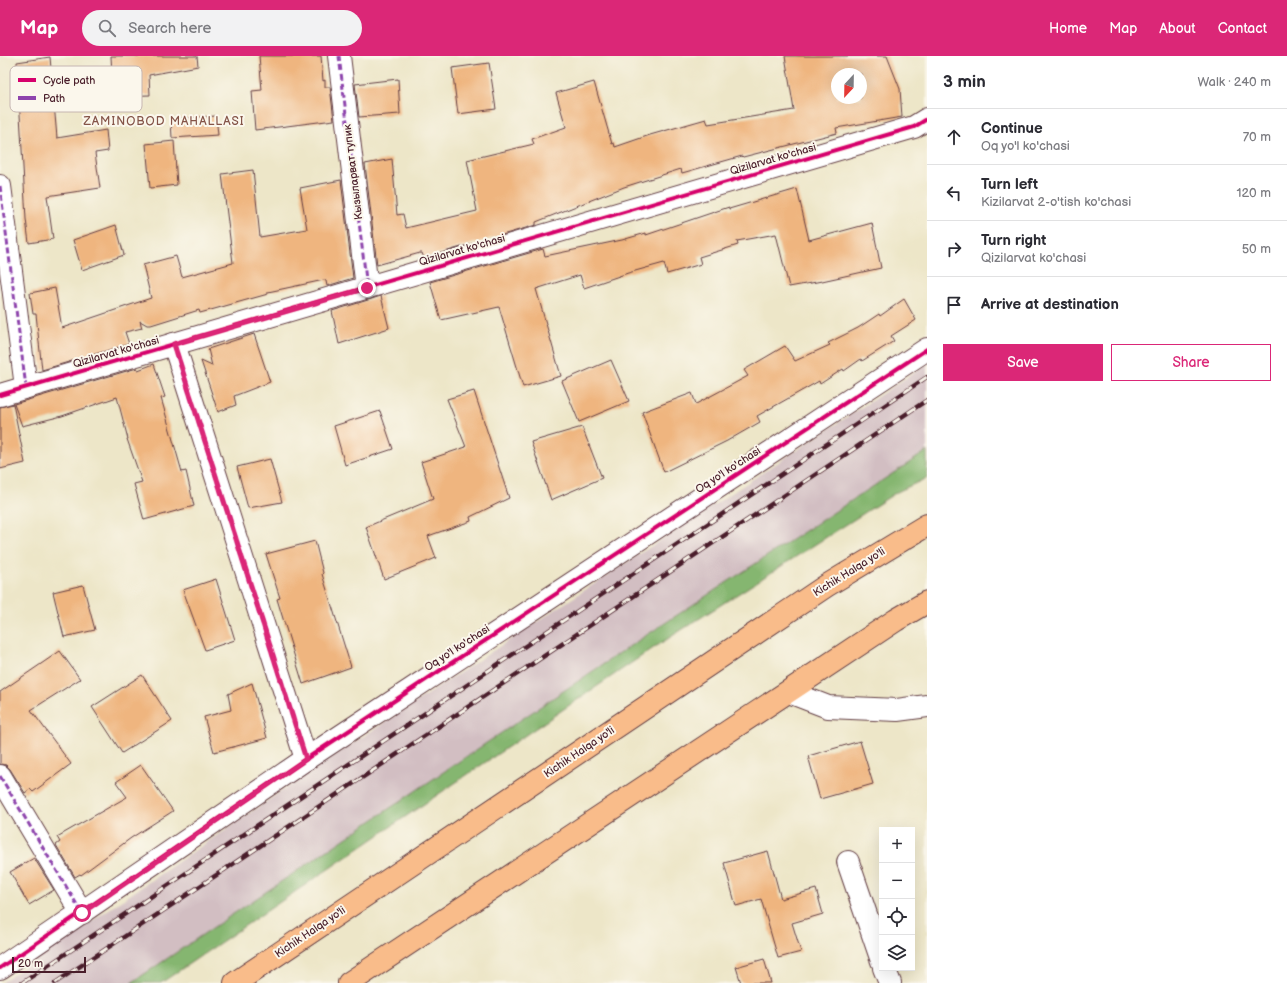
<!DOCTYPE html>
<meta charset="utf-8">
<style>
body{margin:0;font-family:"Balsamiq Sans",sans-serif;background:#f2f2f3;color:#2b2b33}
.controls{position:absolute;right:12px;bottom:12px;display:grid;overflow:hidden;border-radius:0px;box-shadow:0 4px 16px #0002}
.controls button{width:36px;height:36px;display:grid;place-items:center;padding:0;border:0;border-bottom:1px solid #e1e1e2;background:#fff;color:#2b2b33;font:20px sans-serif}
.compass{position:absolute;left:831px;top:12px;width:36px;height:36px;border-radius:50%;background:#fff;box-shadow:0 4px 16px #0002;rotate:202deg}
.scale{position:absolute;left:12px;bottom:10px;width:74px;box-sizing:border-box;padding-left:4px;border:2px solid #4a1f2b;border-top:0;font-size:11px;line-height:14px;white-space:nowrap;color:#4a1f2b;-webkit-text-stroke:3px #fbf7ec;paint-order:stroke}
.stop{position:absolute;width:12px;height:12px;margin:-9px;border:3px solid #db2777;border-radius:50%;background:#fff}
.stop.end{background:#db2777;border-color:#fff;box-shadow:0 1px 4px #0008}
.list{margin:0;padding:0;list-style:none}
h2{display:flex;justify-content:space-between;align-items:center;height:52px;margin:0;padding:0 16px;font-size:17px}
h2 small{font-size:13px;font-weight:400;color:#7c7c81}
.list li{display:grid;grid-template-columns:26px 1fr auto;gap:12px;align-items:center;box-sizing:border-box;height:56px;padding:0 16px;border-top:1px solid #e1e1e2}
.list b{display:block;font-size:15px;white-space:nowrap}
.list p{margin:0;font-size:13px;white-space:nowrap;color:#7c7c81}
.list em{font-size:13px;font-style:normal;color:#7c7c81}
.actions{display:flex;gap:8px;padding:12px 16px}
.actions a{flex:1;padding:9px 0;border:1px solid #db2777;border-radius:0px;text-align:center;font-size:14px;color:#db2777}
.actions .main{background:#db2777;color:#fff}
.icon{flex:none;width:22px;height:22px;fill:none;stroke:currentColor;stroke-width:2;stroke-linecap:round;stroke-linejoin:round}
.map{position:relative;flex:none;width:927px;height:927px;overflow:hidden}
header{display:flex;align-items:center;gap:24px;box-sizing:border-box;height:56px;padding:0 20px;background:#db2777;color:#fff}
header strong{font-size:19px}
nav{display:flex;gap:22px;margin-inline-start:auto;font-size:14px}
.search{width:280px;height:36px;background:#f2f2f3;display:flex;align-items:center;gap:10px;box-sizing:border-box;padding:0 14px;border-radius:22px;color:#7c7c81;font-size:15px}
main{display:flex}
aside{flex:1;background:#fff}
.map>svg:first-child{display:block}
.industrial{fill:#d2bec2}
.forest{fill:#85b66f;stroke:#686a4d}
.building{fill:#efb57f;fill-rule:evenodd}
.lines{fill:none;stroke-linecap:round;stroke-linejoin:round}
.minor-casing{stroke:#623d43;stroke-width:24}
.highway-casing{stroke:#623d43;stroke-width:24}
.minor{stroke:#fff;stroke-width:22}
.highway{stroke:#f9bc8a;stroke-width:22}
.rail-casing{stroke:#4a1f2b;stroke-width:4.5}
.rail{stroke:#fbf7ec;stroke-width:3;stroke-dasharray:9;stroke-linecap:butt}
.quiet{stroke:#8e44ad;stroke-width:3;stroke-dasharray:6 3;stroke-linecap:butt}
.cycleway-casing{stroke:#fbf7ec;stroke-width:6}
.cycleway{stroke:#d6006c;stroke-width:4}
.route{stroke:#db2777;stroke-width:5}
.labels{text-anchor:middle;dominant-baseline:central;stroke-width:4;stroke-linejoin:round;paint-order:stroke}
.street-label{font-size:11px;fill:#4a1f2b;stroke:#fbf7ec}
.neighbourhood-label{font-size:12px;letter-spacing:1px;fill:#845448;stroke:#fbf7ec}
.key{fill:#fbf7ec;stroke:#c6b6b2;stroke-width:1}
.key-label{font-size:11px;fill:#4a1f2b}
</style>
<header>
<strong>Map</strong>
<div class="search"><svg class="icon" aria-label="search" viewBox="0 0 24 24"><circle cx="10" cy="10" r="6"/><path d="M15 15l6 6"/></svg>Search here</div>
<nav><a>Home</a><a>Map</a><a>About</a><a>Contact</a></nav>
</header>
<main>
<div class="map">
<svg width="927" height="927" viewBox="0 0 927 927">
<rect width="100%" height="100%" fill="#fbf7ec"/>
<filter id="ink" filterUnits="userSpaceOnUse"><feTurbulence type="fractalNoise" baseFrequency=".025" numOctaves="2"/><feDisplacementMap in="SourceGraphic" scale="8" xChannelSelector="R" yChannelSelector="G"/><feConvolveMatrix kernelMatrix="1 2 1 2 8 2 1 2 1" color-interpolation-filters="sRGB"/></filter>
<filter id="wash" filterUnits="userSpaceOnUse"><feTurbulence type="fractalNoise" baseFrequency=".012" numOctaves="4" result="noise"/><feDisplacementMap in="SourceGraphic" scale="16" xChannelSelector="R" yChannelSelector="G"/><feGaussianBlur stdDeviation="0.9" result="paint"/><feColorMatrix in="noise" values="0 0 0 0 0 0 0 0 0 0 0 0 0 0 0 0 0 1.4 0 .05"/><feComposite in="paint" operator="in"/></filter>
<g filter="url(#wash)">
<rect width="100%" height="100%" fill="#ede6c8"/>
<!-- industrial -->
<path class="industrial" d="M927 308V395L630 590 132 927H1L311 715Z"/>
<!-- forest -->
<path class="forest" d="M927 395V422L897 436 655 591 161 927H131L630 590Z"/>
<g id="blocks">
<!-- building -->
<g class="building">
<path d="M111 0H197L198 10 149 19 150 39 113 40Z"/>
<path d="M259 0H321L323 25 325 24V31H330L334 64 255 74 252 35 262 34Z"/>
<path d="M785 0H887L900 33 902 61 836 72 837 77 743 101 742 100 682 117 681 113 624 131 536 166V169L424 202 422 197H420L377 209 365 108 392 103 397 159 403 158 406 172 477 155 467 104 534 88 532 83 566 71 556 37 594 26 612 88 614 87 615 91 650 79 706 63 708 68 794 54ZM837 18H861V42H837Z"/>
<path d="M50 1 57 82 106 74 108 95 95 97 100 132 47 140 53 183 29 187 26 163 17 6Z"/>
<path d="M489 7 496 53 458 58 452 12Z"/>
<path d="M398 23 400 58 359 61 355 28Z"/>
<path d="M216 60 218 79 172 82 171 63Z"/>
<path d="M174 85 177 129 150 132 146 88Z"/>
<path d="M253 114 260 181 307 173 300 132 341 124 353 222 327 230 326 225 324 224 268 236V238L200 257 199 254 151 269H147L140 265 142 272 125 276 129 288 42 314 36 258H33L30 237 55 232 62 272 151 242 143 209 176 200 182 221 233 207 222 118Z"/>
<path d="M797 133 809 184 872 167 881 212 822 225 789 231 776 178 737 185 738 189 699 201 701 208 667 218 664 207 628 217 584 232 580 219 536 233 561 320 523 331 499 251 441 264 430 226 543 193 545 200 622 184 646 177V179L729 151V153Z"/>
<path d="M116 169 124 199 82 214 73 184Z"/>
<path d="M381 240 389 272 339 288 332 255Z"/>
<path d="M904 243 916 264 891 280 894 285 862 305 861 303 844 315 843 313 820 328 819 325 757 360 760 366 727 385 664 416 642 356 692 337 696 348 748 320 744 314 785 290 795 305 830 289 828 287 858 272 879 258 880 260Z"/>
<path d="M254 278 270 326 234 340 236 349 218 356 201 305 212 310 208 293Z"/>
<path d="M611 304 629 345 579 366 562 325Z"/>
<path d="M154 308 165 341 161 342 182 416 186 415 194 450 144 464 134 428 142 426 127 383H128L117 341 62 360 22 370 14 348 137 312 138 314Z"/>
<path d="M474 335 509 442 470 461 471 465 428 480 436 502 384 523 366 471 433 443 421 406 466 391 447 343Z"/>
<path d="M13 348 25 407 0 413V351Z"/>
<path d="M380 355 393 393 345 409 334 370Z"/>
<path d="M582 371 602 422 551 444 531 386Z"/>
<path d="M270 403 282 446 248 452 237 411Z"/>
<path d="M315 485 323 517 322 518 351 611 303 628 277 543 280 542 266 498Z"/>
<path d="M216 523 235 584 205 594 183 534Z"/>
<path d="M83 529 95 574 64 581 53 536Z"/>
<path d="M60 595 80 623 31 654 71 708 33 736 30 733 25 737 10 713 6 709 0 708V636Z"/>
<path d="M142 619 172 665 122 697 92 651Z"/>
<path d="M252 627 267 682 214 696 204 661 231 654 228 638Z"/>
<path d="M860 685 873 728 820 743 808 700Z"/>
<path d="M141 709 173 755 131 782 81 819 80 818 75 821 56 789 60 786 57 781 127 741 116 726Z"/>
<path d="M768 795 781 843 816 833 823 858 792 867 801 896 778 902 761 843 736 850 724 807Z"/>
<path d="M34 802 54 834 29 849 10 816Z"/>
<path d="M764 903 771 927H741L736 911Z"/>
</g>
</g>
</g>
<g filter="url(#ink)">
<use href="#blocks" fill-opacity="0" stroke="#623d43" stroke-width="1"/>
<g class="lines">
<defs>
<g id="minor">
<path d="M339 0 367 232"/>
<path d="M0 130 26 331"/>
<path d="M174 288 306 703"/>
<path d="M0 339 914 71 927 63"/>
<path d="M789 636 828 651 897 654 927 650"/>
<path d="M0 720 82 857"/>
<path d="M848 806 882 905"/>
<path d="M0 912 306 703 836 353 927 293"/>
<path d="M884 912 890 927"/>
</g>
<g id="highway">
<path d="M235 927 826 530 927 469"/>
<path d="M349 927 896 564 927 546"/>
</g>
</defs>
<!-- minor casing -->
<use href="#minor" class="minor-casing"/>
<!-- highway casing -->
<use href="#highway" class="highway-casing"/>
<!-- minor -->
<use href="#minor" class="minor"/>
<!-- highway -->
<use href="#highway" class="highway"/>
<defs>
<g id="rail">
<path d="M22 927 927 321"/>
<path d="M55 927 927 344"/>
</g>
</defs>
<!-- rail casing -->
<use href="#rail" class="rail-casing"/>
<!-- rail -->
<use href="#rail" class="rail"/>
<!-- quiet -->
<g class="quiet">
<path d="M339 0 367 232"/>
<path d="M0 130 26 331"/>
<path d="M174 288 306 703"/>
<path d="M0 720 82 857"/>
</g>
<defs>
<g id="cycleway">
<path d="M0 339 914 71 927 63"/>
<path d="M0 912 306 703 836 353 927 293"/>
</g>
</defs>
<!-- cycleway casing -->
<use href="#cycleway" class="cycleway-casing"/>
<!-- cycleway -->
<use href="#cycleway" class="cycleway"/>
</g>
</g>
<g class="lines" filter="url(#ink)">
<!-- route -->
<path class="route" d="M82 857 306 703 174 288 367 232"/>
</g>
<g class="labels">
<!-- street labels -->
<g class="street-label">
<text transform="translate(773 103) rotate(-16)">Qizilarvat ko'chasi</text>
<text transform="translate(353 116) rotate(-97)">Кызыларват тупик</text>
<text transform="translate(462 194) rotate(-16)">Qizilarvat ko'chasi</text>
<text transform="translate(116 296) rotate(-16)">Qizilarvat ko'chasi</text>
<text transform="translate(728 414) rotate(-33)">Oq yo'l ko'chasi</text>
<text transform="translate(849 516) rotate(-32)">Kichik Halqa yo'li</text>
<text transform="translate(457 592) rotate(-33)">Oq yo'l ko'chasi</text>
<text transform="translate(579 696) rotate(-34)">Kichik Halqa yo'li</text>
<text transform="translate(310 876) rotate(-34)">Kichik Halqa yo'li</text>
</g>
<!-- neighbourhood labels -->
<g class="neighbourhood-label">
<text x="164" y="65">ZAMINOBOD MAHALLASI</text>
</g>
</g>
<!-- legend -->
<rect x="10" y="10" width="132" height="46" rx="6" class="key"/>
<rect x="18" y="22" width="18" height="4" fill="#d6006c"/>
<rect x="18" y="40" width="18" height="4" fill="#8e44ad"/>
<g class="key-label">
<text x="43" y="28">Cycle path</text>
<text x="43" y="46">Path</text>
</g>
</svg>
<div class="controls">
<button>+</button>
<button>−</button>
<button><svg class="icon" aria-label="locate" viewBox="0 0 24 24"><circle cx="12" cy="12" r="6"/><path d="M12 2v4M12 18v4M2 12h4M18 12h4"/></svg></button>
<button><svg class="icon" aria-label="layers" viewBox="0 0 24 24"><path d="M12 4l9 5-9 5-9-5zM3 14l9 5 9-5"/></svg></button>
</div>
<svg class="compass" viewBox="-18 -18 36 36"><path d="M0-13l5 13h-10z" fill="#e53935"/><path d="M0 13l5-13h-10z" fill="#7c7c81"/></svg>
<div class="scale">20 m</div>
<div class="stop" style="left:82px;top:857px"></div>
<div class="stop end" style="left:367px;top:232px"></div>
</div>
<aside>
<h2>3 min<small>Walk · 240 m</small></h2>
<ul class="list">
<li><svg class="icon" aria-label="ahead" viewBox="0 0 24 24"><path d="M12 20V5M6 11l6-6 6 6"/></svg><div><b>Continue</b><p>Oq yo'l ko'chasi</p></div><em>70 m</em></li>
<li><svg class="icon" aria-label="left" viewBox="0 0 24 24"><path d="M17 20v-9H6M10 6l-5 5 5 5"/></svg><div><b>Turn left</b><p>Kizilarvat 2-o'tish ko'chasi</p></div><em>120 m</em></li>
<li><svg class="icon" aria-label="right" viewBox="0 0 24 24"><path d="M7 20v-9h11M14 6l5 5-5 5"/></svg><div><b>Turn right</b><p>Qizilarvat ko'chasi</p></div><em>50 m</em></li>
<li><svg class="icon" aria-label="arrive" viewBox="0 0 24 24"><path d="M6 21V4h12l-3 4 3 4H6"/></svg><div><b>Arrive at destination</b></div></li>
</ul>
<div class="actions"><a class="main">Save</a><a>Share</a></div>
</aside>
</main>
